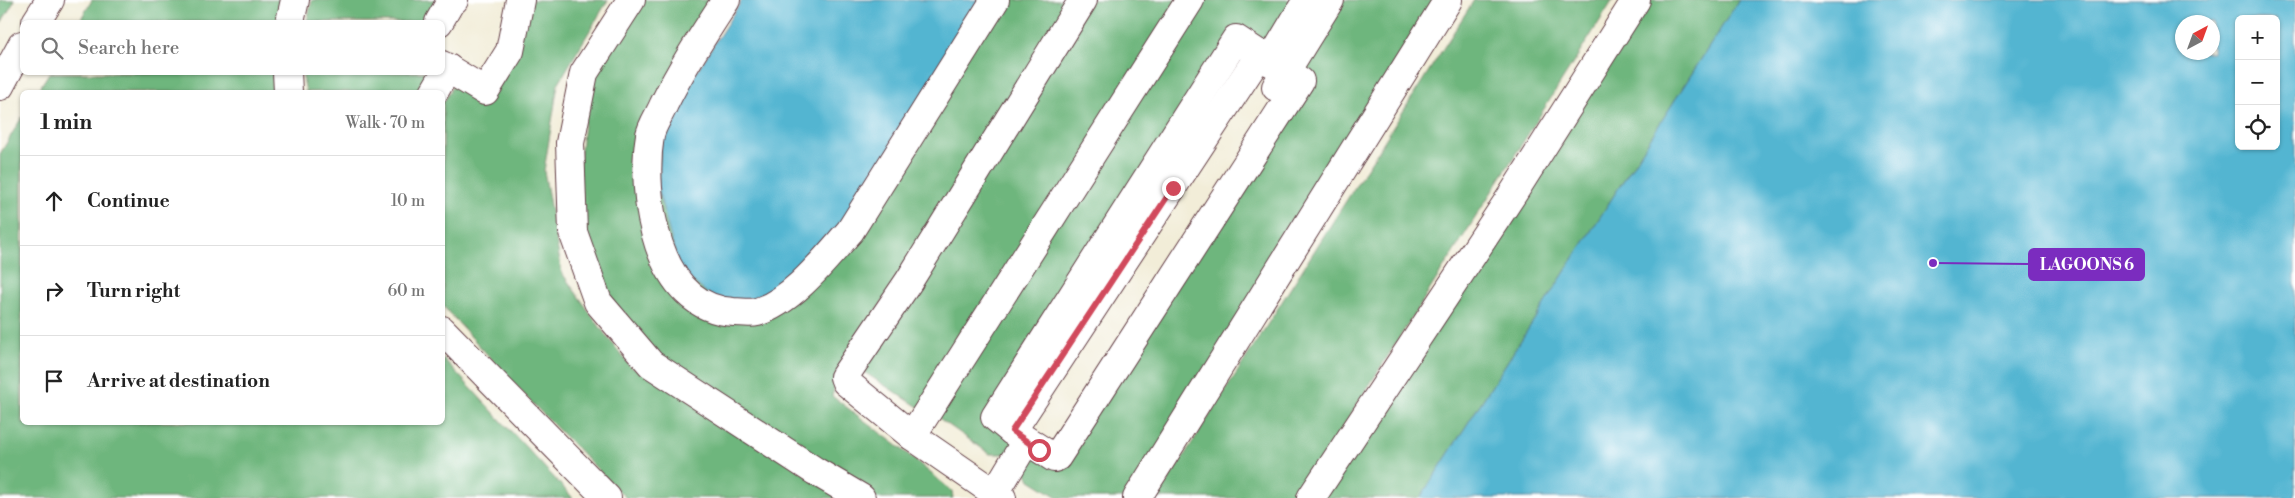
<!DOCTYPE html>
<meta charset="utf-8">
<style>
body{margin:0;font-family:"Libre Bodoni",serif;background:#f2f2f2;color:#222}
.controls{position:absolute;right:15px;top:15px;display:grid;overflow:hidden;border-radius:8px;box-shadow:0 1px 4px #0004}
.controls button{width:45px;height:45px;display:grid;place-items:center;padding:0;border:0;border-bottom:1px solid #e0e0e0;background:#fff;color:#222;font:25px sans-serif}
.compass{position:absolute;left:2175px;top:15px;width:45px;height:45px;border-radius:50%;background:#fff;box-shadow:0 1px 4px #0004;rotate:41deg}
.stop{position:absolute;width:15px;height:15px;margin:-11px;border:4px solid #d1495b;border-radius:50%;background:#fff}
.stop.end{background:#d1495b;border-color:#fff;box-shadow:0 1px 5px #0008}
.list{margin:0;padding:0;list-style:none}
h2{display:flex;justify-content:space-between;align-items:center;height:65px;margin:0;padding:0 20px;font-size:21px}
h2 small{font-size:16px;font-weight:400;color:#767676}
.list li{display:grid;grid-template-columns:32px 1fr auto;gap:15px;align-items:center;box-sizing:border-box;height:90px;padding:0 20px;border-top:1px solid #e0e0e0}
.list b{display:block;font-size:19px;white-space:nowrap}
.list em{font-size:16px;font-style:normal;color:#767676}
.icon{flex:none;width:28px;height:28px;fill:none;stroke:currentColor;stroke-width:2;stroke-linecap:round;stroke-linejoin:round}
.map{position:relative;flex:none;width:2295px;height:498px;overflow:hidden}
.search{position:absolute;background:#fff;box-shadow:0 1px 4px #0004;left:20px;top:20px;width:425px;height:55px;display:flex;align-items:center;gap:12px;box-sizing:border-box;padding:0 18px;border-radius:8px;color:#767676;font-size:19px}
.panel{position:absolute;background:#fff;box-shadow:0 1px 4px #0004;left:20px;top:90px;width:425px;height:335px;border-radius:8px}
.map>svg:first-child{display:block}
.forest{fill:#6eb67d;stroke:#5c6a54}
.water{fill:#52b5d1;stroke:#4e6a7e;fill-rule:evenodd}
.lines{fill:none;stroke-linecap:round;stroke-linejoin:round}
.minor-casing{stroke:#633e45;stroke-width:30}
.minor{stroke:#fff;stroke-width:28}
.route{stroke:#d1495b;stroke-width:6}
.leader{fill:none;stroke:#7b2cbf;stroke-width:2}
.callout-dot{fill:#7b2cbf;stroke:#fff;stroke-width:2}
.callout{fill:#7b2cbf;stroke:#7b2cbf;stroke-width:2}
.callout-label{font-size:16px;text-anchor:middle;font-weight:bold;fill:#fff}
</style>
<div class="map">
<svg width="2295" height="498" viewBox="0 0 2295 498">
<rect width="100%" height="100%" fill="#fff"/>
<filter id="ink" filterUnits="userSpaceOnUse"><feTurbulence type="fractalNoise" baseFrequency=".02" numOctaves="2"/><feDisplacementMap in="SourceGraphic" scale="10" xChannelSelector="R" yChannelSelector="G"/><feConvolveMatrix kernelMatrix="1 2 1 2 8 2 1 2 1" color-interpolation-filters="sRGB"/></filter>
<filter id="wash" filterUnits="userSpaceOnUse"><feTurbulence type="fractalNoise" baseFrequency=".0096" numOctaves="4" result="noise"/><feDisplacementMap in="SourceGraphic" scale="20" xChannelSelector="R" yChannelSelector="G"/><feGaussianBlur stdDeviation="1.12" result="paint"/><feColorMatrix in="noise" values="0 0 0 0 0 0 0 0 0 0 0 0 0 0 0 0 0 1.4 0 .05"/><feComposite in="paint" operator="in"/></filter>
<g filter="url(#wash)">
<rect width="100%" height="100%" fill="#f2edd8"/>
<!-- forest -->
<g class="forest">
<path d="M0 0H15L0 25Z"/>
<path d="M92 0H281L278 22H79Z"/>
<path d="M312 0H445L433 22H307Z"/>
<path d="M528 0H608L558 84 544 171 562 273 605 334 631 367 664 383 842 498H626L527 398 443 306V103L454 84 488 102Z"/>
<path d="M645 0H718L645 133 1003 0H1075L841 367 832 396 903 450 952 491 953 498H873L664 368 597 283 577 183 589 82Z"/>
<path d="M1087 0H1185L923 410 856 367Z"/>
<path d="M1195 0H1304L1269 58 1234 36 1012 454H990L933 414Z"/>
<path d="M1340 0H1438L1128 498H1059L1030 480 1021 459 1027 448 1056 466Z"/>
<path d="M1474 0H1613L1298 498H1157Z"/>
<path d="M1643 0H1739L1420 498H1317Z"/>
<path d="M428 72 432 76 422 92H306L302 73Z"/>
<path d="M49 73H274V92H37Z"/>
<path d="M22 117V422H442L443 358 573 498H0V154Z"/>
</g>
<!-- water -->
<g class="water">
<path d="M742 0H993L848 229 756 308 723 306 680 271 658 190 662 126Z"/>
<path d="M1739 0H2295V498H1420ZM2239 19H2276V146H2239ZM2182 22H2212V52H2182Z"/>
</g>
</g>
<g filter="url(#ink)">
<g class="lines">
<defs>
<g id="minor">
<path d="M631 0 584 73 570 143 573 232 598 302 651 364 815 471 861 498"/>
<path d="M726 0C704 34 682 67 664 104 660 114 652 125 650 135 640 195 656 309 734 312 741 312 750 314 757 312 793 301 826 258 850 231L995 0"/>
<path d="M36 22 50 0"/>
<path d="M290 22 295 0"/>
<path d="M439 22 450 3 454 0"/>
<path d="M1236 39 1300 81 1057 457 1054 458 1012 431 995 417Z"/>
<path d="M1270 62 1307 0"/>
<path d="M442 65 485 91 510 51 520 0"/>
<path d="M287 72 288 92"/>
<path d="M0 86 22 45"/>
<path d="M1276 87 1330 0"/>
<path d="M434 92 448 68"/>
<path d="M442 330 607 498"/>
<path d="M1012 431 1260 54"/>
<path d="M912 436 1190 0"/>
<path d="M992 498 1026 441"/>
<path d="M1002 498 912 436 846 382 844 377 909 281 1083 0"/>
<path d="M1137 498 1448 0"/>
<path d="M1311 498 1514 192 1636 0"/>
</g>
</defs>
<!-- minor casing -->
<use href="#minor" class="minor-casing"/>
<!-- minor -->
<use href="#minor" class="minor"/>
</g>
</g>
<g class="lines" filter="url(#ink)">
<!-- route -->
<path class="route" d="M1039 450 1012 431 1173 188"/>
</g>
<!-- callouts -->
<path class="leader" d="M1933 263L2029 264"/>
<circle class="callout-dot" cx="1933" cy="263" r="5"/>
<rect class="callout" x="2029" y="249" width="115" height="31" rx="5"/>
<g class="callout-label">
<text x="2087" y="270">LAGOONS 6</text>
</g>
</svg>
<div class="controls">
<button>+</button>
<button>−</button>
<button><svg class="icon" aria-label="locate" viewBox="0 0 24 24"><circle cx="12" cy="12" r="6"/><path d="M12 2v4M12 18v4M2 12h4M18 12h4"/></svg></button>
</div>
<svg class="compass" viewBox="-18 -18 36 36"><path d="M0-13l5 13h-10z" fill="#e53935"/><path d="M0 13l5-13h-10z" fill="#767676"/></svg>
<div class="stop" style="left:1039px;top:450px"></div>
<div class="stop end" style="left:1173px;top:188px"></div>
<div class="search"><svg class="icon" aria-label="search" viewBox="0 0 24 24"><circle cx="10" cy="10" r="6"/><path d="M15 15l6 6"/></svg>Search here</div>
<section class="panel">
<h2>1 min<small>Walk · 70 m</small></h2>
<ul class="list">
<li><svg class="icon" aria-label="ahead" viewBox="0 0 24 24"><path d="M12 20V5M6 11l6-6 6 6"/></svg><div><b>Continue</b></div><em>10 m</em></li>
<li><svg class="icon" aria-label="right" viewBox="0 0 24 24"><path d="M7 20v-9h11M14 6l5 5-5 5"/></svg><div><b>Turn right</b></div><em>60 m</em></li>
<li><svg class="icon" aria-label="arrive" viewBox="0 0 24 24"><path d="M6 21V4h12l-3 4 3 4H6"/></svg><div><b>Arrive at destination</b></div></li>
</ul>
</section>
</div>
